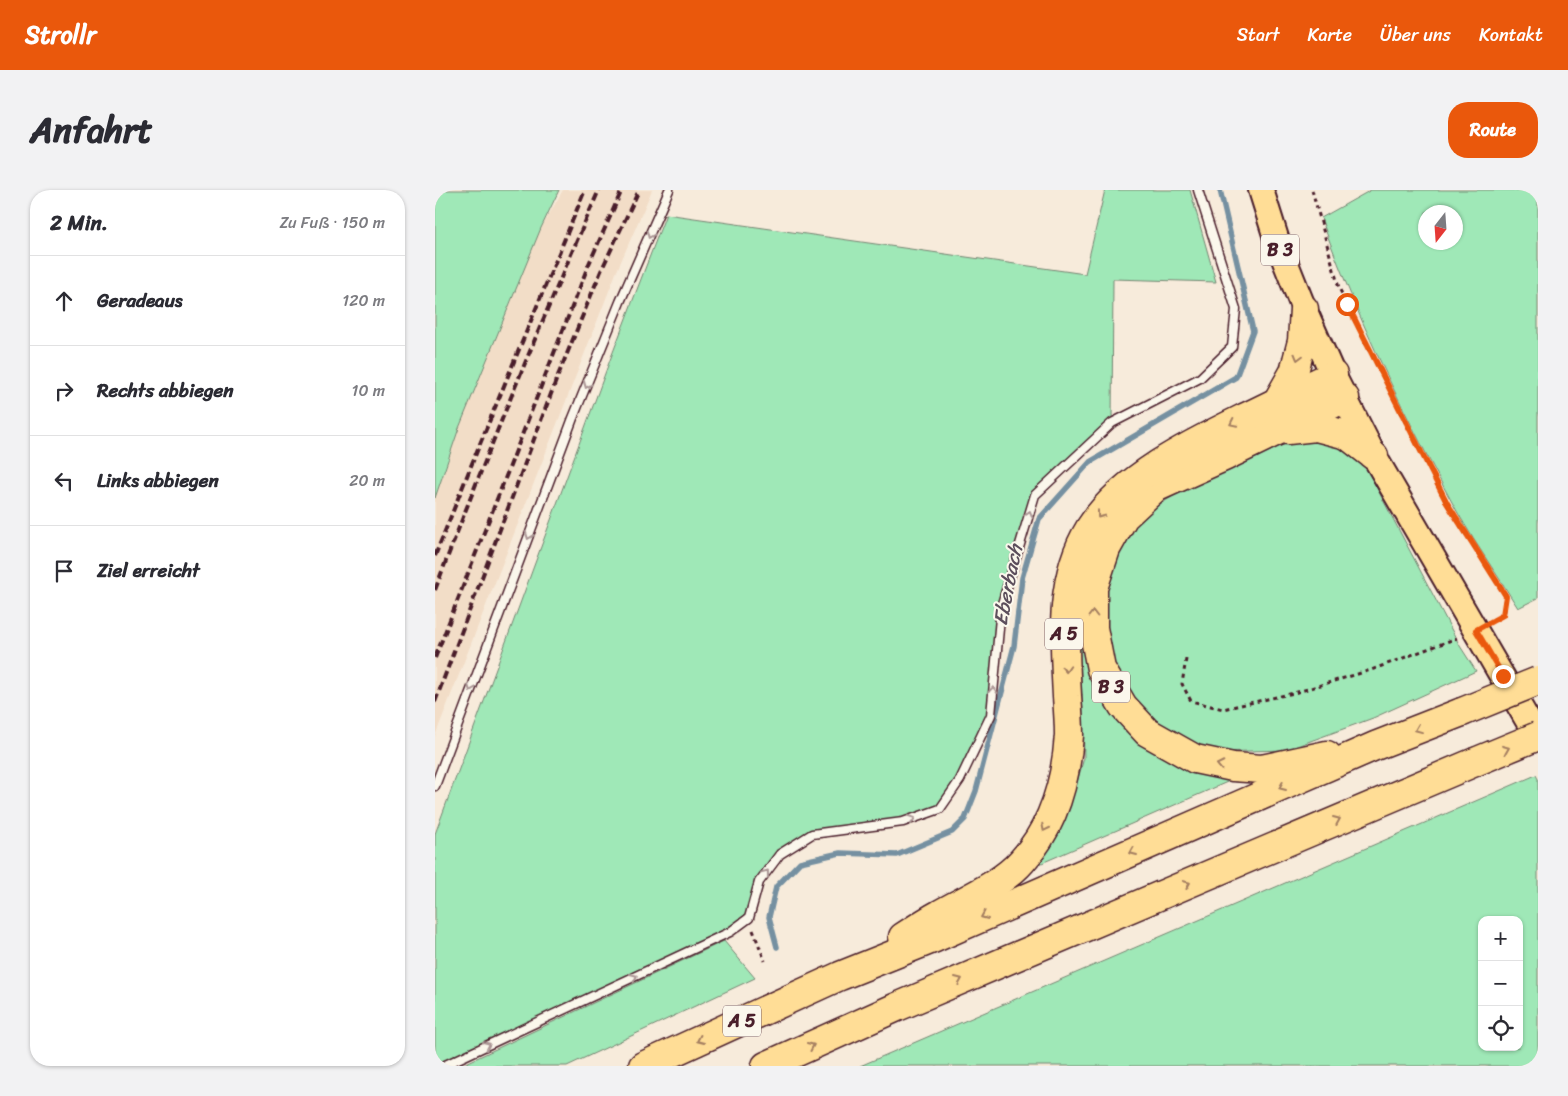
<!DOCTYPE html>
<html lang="de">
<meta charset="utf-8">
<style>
body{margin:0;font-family:Sriracha,sans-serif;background:#f2f2f3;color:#2b2b33}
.controls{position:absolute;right:15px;bottom:15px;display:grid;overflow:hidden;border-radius:10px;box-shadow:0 1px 4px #0004}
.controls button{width:45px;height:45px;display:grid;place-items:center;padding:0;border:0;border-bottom:1px solid #e1e1e2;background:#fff;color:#2b2b33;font:25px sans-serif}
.compass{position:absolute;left:983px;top:15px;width:45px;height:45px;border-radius:50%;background:#fff;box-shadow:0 1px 4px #0004;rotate:197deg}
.stop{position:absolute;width:15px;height:15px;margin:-11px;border:4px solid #ea580c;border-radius:50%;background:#fff}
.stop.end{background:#ea580c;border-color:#fff;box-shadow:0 1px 5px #0008}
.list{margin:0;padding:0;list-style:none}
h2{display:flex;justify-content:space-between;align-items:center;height:65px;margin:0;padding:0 20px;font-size:21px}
h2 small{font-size:16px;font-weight:400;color:#7c7c81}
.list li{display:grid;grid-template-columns:32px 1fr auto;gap:15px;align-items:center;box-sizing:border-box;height:90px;padding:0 20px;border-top:1px solid #e1e1e2}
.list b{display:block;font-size:19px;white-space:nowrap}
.list em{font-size:16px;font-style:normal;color:#7c7c81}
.icon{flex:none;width:28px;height:28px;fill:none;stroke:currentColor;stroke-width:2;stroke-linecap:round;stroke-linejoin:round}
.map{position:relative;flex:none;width:1103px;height:876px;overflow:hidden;border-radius:20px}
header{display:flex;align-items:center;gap:30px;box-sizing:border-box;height:70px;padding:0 25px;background:#ea580c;color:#fff}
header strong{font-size:24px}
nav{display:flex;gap:28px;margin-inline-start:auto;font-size:18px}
.intro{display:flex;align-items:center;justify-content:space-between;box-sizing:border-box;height:120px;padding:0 30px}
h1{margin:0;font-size:35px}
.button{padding:12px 22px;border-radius:20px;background:#ea580c;color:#fff;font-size:18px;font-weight:700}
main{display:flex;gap:30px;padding:0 30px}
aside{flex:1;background:#fff;border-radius:20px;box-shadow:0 1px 4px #0004}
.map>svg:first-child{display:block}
.built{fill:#f2ddc7}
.green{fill:#9fe8b7;stroke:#748471;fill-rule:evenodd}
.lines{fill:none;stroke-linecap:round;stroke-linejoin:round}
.stream{stroke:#7490a1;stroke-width:5.5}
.lane-casing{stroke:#4a1f2b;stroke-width:11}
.primary-casing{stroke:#4a1f2b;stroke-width:28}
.highway-casing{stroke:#4a1f2b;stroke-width:31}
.path{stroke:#4a1f2b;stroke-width:3;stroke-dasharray:4 4;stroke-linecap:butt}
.lane{stroke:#fbf7ec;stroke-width:8}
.primary{stroke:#ffdd96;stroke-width:24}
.highway{stroke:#ffdd96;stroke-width:28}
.rail{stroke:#4a1f2b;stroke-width:4;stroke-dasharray:8 4;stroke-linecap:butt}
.highway-bridge-casing{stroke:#4a1f2b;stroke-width:31;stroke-linecap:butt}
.highway-bridge{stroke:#ffdd96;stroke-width:28}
.oneway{stroke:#ab9695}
.oneway2{stroke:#a47e60}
.route{stroke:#ea580c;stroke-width:6}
.labels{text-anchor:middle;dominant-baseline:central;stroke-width:4;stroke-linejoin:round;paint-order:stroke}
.shield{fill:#fbf7ec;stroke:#7f6065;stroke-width:1}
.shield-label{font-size:18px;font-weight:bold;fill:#4a1f2b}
.water-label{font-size:20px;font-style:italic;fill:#5c4e5c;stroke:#fbf7ec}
</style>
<header>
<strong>Strollr</strong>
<nav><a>Start</a><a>Karte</a><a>Über uns</a><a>Kontakt</a></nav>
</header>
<div class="intro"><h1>Anfahrt</h1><a class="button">Route</a></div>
<main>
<aside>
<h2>2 Min.<small>Zu Fuß · 150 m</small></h2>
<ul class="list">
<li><svg class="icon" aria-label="ahead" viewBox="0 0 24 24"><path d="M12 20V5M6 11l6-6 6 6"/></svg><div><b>Geradeaus</b></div><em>120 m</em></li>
<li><svg class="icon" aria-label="right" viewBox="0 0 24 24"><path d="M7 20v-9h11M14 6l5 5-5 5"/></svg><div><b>Rechts abbiegen</b></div><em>10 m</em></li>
<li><svg class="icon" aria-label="left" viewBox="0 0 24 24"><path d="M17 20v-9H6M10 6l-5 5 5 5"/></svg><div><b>Links abbiegen</b></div><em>20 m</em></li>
<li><svg class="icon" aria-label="arrive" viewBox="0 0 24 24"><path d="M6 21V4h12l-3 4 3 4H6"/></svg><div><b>Ziel erreicht</b></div></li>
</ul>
</aside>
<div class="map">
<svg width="1103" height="876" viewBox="0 0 1103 876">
<rect width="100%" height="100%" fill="#f7ebdb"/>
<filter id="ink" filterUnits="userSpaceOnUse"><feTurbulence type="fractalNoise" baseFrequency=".02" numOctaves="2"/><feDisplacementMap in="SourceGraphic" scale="10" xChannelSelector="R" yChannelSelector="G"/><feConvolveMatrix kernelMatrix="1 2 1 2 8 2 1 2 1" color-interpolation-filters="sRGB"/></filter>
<g filter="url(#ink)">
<!-- built -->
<path class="built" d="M128 0H217L181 83 0 546V308L24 238 106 38Z"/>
<!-- green -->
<g class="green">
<path d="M0 0H124L106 38 24 238 0 308Z"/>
<path d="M670 0H755L781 92 678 89 677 233 600 305 566 417 556 525 525 590 505 619 468 632 377 644 345 664 324 692 314 728 295 742 8 876H0V644L175 170 231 24 650 84Z"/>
<path d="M936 0H1103V408L1083 418C1064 387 1042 357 1024 325 971 229 923 131 886 28ZM991 22H1021V52H991Z"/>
<path d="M879 204 889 207 881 214C826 237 766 257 718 293 711 298 703 303 697 309 666 341 648 383 649 428 649 435 648 444 650 451 655 475 670 506 684 526 694 541 725 561 741 570 759 581 786 583 806 586L600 676 618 651 636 613 649 568 648 523 642 415 651 375 664 345 684 316 712 289 748 266 867 207Z"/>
<path d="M873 249 906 254 926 268 1025 456 1041 481 938 528 851 560 779 562 737 546 699 514 681 481 668 434 673 389 691 347 715 320 757 295 841 257Z"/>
<path d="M1101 585 1103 589V876H425ZM1047 730H1084V857H1047Z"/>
<path d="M289 751 320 788 132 876H25Z"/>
</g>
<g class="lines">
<!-- stream -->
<path class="stream" d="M342 757 334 727 341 697 365 672 405 663 462 665 517 642 530 629 541 601 579 456 587 388 604 329 655 272 801 187 818 141 785 0"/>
<defs>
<g id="lane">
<path d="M0 596 138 228 185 112 234 0"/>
<path d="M8 876 295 742 314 728 324 692 345 664 377 644 468 632 505 619 525 590 556 525 566 417 600 305 677 233 765 188 797 157 801 119 763 0"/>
</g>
<path id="primary" d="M826 0 842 51 869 119 898 185 939 266 1103 548"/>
<g id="highway">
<path d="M842 212 859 182 867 151 869 119"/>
<path d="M853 240 881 237 912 245 939 266"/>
<path d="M892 565 827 579 798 577 760 569 712 542 688 516 666 479 658 438V398L671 359 689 327 720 298 791 266 910 208"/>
<path d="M468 747C480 739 492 731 505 724 531 709 567 694 587 671 619 636 631 591 634 545 634 532 633 519 632 506 629 449 624 388 655 338 688 286 760 252 813 226 842 212 870 198 898 185"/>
<path d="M208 876 405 786 500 748 940 556 1027 522"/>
<path d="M331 876 462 817 1040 572"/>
</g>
</defs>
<!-- lane casing -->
<use href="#lane" class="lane-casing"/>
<!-- primary casing -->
<use href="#primary" class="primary-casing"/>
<!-- highway casing -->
<use href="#highway" class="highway-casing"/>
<!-- path -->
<g class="path">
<path d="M877 0 904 98 1012 313 1071 406 1068 425 1059 430"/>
<path d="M751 469 747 494 756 511 788 519 859 503 936 480 1022 448"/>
<path d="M318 740 330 771"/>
</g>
<!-- lane -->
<use href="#lane" class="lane"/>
<!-- primary -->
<use href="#primary" class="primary"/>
<!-- highway -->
<use href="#highway" class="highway"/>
<!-- rail -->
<g class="rail">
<path d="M0 366 42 261 150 0"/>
<path d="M0 400C51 265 106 132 164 0"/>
<path d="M0 468 153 76 187 0"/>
<path d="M0 512 122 188 166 81 204 0"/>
</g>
<defs>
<g id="highway-bridge">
<path d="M1027 522 1103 491"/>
<path d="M1040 572 1103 546"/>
</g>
</defs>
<!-- highway-bridge casing -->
<use href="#highway-bridge" class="highway-bridge-casing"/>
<!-- highway-bridge -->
<use href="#highway-bridge" class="highway-bridge"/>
</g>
<!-- one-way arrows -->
<defs><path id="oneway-chevron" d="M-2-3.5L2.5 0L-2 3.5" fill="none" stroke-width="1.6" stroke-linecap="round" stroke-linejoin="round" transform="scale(1.25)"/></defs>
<g class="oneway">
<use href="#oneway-chevron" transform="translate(215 45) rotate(113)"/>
<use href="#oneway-chevron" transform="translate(152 195) rotate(112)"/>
<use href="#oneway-chevron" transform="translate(594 324) rotate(-73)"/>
<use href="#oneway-chevron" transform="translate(94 346) rotate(111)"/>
<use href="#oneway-chevron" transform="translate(36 498) rotate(111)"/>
<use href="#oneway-chevron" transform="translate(558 500) rotate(-85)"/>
<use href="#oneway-chevron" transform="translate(477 629) rotate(-20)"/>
<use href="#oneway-chevron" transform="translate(331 683) rotate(-53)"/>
<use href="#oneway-chevron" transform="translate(199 787) rotate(-25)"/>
<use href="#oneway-chevron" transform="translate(52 855) rotate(-25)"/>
</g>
<g class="oneway2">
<use href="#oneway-chevron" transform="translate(863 167) rotate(105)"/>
<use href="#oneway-chevron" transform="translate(798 233) rotate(154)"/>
<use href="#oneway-chevron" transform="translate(665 325) rotate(127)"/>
<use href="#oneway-chevron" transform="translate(658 424) rotate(-90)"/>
<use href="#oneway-chevron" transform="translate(631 479) rotate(87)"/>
<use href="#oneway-chevron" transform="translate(983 539) rotate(158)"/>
<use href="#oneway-chevron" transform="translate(1071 559) rotate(-22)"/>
<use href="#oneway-chevron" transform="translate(785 575) rotate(-168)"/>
<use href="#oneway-chevron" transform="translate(847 597) rotate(157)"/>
<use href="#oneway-chevron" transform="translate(902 630) rotate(-23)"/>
<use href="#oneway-chevron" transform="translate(610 638) rotate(117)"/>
<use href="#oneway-chevron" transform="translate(698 662) rotate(157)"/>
<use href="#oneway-chevron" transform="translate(752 694) rotate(-23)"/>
<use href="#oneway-chevron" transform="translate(549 726) rotate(157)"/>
<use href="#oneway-chevron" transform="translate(524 790) rotate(-23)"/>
<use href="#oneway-chevron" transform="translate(265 850) rotate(155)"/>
<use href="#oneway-chevron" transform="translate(376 856) rotate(-24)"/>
</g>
</g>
<g class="lines" filter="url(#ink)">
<!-- route -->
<path class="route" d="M912 114 1012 313 1071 406 1068 425 1041 440 1068 486"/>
</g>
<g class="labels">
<!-- shield labels -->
<g class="shield">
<rect x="826" y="44.5" width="38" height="31" rx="4"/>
<rect x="610" y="428.5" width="38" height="31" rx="4"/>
<rect x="657" y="481.5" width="38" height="31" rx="4"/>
<rect x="288" y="815.5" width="38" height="31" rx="4"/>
</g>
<g class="shield-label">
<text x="845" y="60">B 3</text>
<text x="629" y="444">A 5</text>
<text x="676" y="497">B 3</text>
<text x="307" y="831">A 5</text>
</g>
<!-- water labels -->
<g class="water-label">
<text transform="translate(573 395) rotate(-79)">Eberbach</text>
</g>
</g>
</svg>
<div class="controls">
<button>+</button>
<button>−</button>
<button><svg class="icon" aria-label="locate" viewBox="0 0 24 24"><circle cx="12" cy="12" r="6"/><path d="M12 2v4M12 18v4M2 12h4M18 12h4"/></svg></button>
</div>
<svg class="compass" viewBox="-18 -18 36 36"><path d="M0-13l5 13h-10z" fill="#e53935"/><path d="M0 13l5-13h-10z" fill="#7c7c81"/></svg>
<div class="stop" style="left:912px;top:114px"></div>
<div class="stop end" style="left:1068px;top:486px"></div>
</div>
</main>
